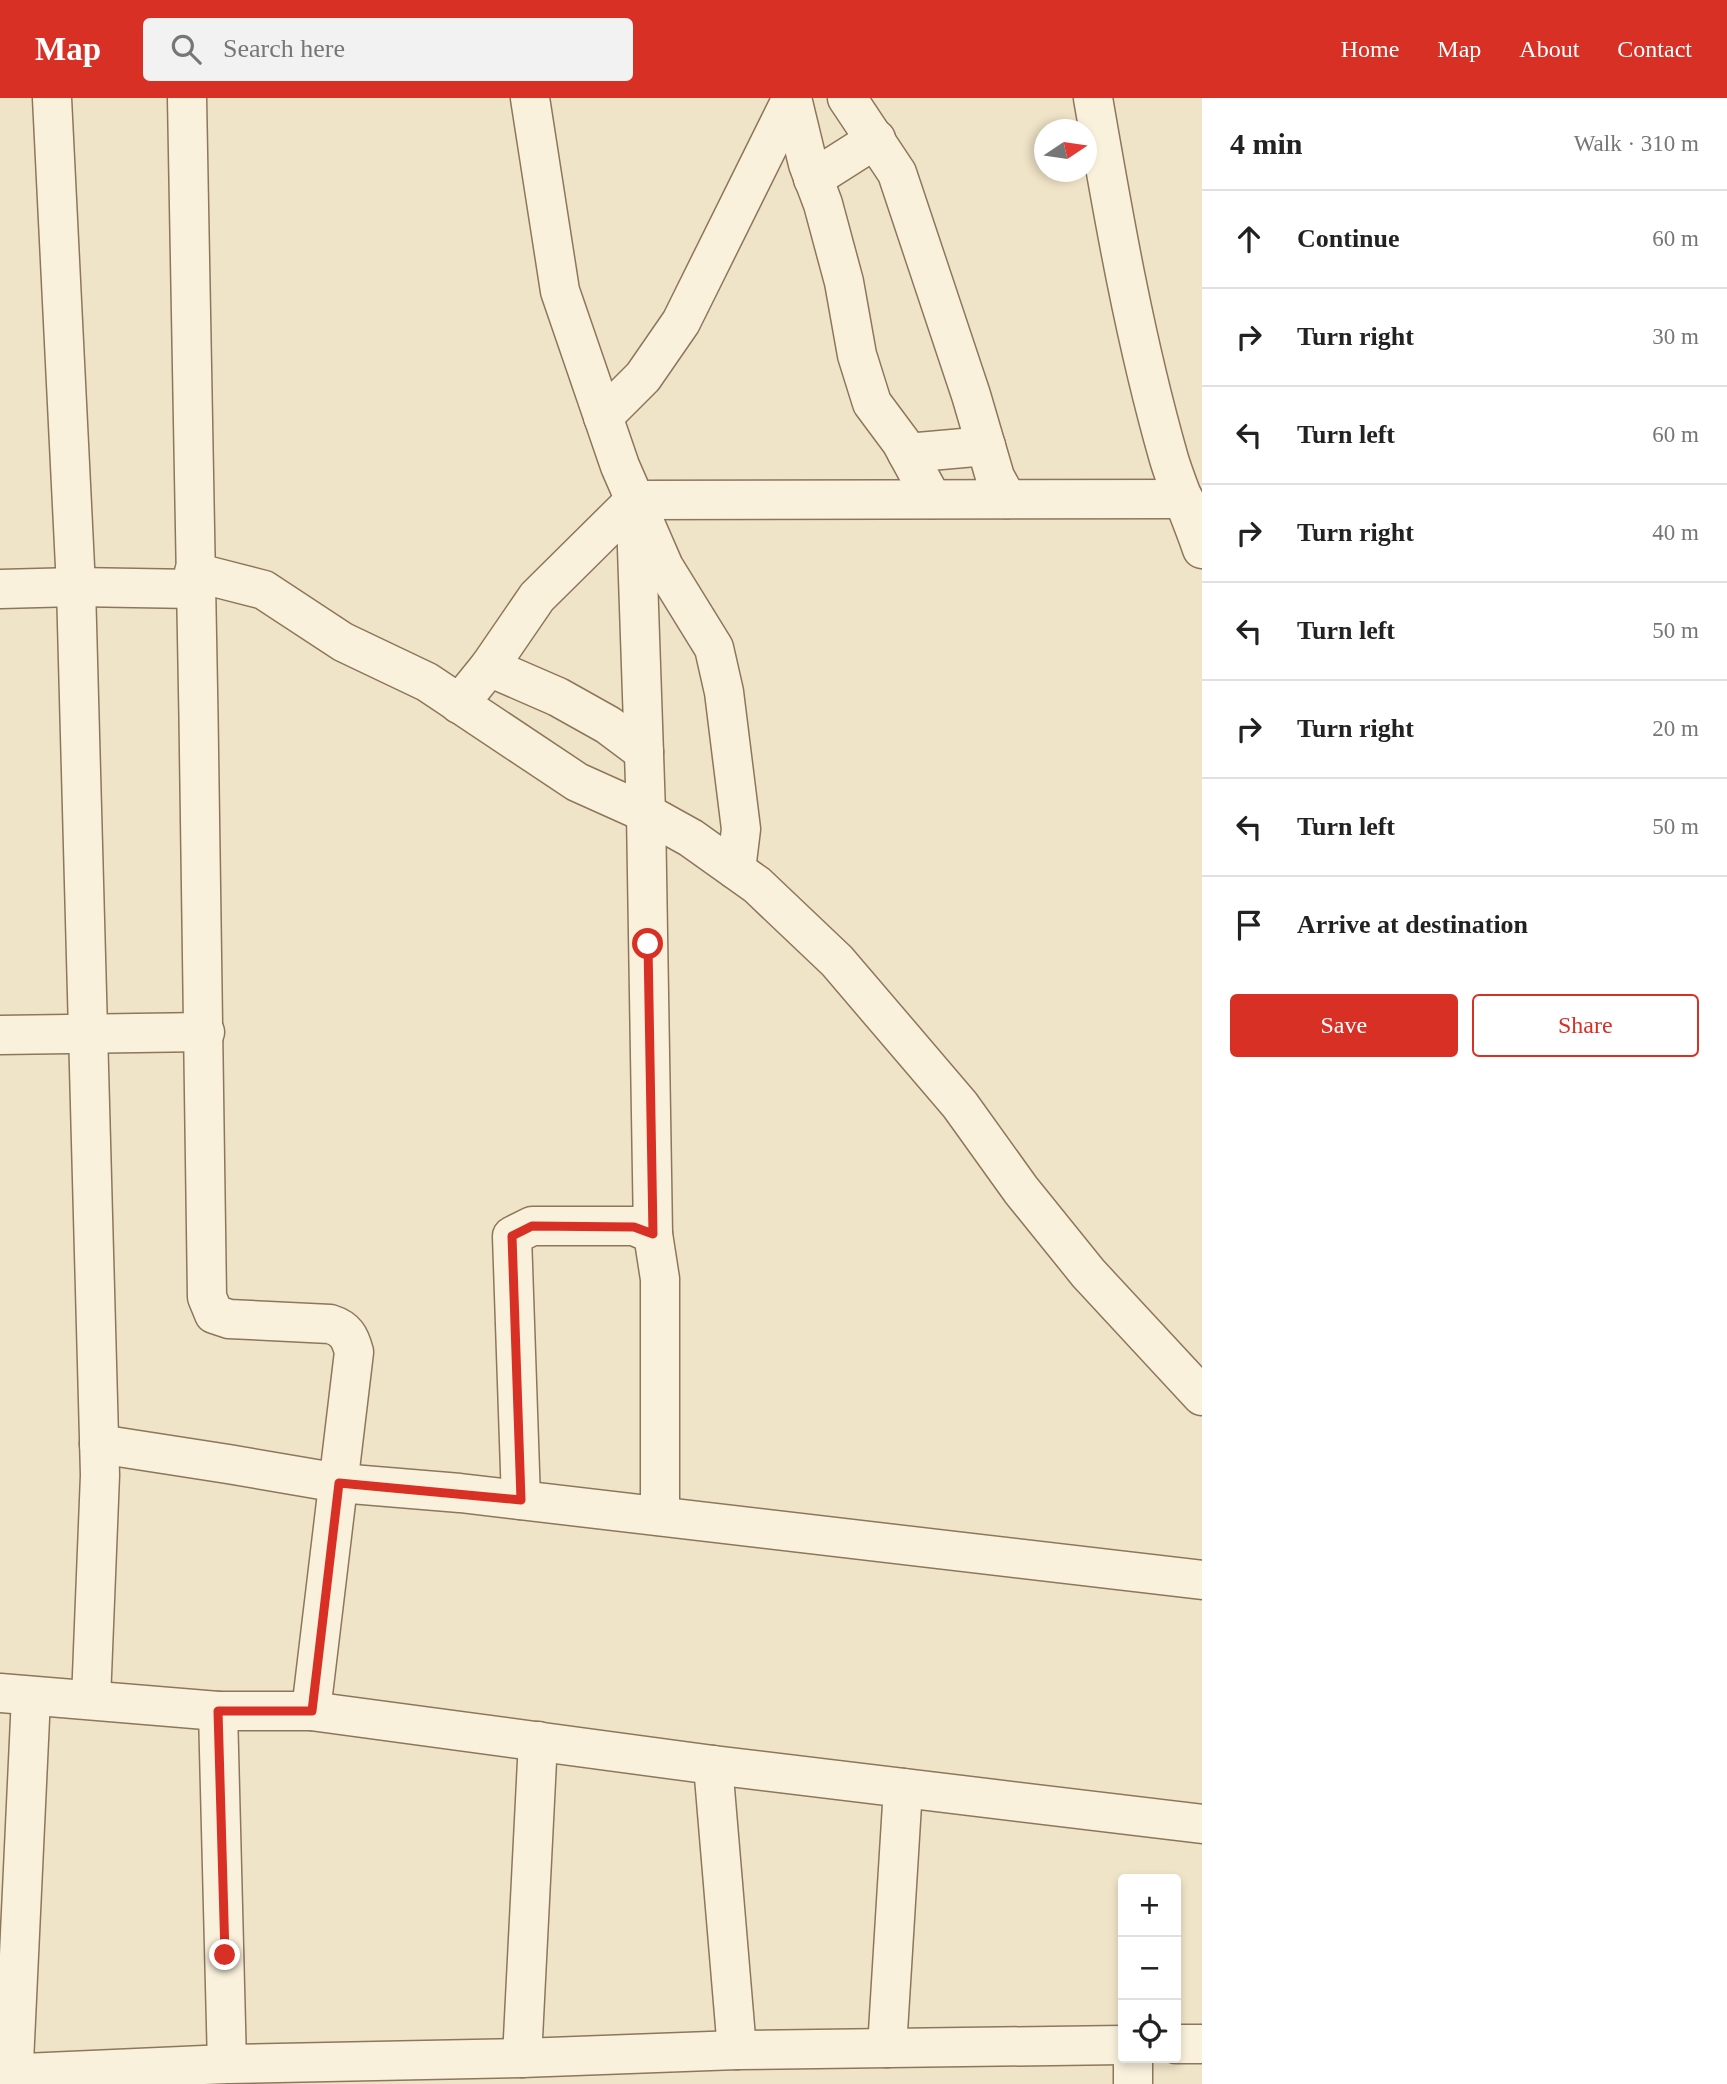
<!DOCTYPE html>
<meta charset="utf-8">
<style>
body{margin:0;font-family:Georgia,serif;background:#f2f2f2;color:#222}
.controls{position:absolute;right:21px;bottom:21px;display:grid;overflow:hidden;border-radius:7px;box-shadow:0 4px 10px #0003}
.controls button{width:63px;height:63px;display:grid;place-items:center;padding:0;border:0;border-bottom:2px solid #e0e0e0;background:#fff;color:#222;font:35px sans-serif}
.compass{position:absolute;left:1034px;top:21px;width:63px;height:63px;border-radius:50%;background:#fff;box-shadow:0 4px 10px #0003;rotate:77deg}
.stop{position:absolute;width:21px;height:21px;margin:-16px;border:5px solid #d93025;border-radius:50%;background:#fff}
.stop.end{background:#d93025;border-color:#fff;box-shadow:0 2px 7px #0008}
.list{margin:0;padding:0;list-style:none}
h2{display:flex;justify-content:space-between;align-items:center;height:91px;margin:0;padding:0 28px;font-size:30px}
h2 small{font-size:23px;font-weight:400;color:#767676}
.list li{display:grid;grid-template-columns:46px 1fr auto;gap:21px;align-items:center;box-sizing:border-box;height:98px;padding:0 28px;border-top:2px solid #e0e0e0}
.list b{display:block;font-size:26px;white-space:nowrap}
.list em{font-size:23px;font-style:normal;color:#767676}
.actions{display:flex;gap:14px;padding:21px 28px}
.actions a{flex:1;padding:16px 0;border:2px solid #d93025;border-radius:7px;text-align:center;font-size:24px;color:#d93025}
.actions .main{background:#d93025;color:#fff}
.icon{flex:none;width:38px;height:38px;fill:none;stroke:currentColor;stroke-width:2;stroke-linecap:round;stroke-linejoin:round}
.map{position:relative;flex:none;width:1202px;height:1986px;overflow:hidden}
header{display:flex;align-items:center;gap:42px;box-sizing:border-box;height:98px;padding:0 35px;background:#d93025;color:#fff}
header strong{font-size:33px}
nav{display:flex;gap:38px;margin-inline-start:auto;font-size:24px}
.search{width:490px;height:63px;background:#f2f2f2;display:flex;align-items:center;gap:18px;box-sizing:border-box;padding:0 24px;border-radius:7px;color:#767676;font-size:26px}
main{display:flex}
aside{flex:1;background:#fff}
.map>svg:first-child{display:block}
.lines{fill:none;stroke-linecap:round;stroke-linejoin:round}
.minor-casing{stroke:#8d765c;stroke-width:41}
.minor{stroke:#faf1dc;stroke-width:38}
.route{stroke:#d93025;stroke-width:9}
</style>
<header>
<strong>Map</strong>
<div class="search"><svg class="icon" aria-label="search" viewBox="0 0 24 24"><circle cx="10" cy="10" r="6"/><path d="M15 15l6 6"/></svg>Search here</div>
<nav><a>Home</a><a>Map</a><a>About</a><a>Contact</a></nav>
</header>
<main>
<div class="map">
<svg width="1202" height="1986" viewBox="0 0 1202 1986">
<rect width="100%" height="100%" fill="#f0e4c8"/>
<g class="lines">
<defs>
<g id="minor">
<path d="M52 0 76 489 100 1377 91 1602"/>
<path d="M187 0C193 400 204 799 207 1199L214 1216 229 1221 330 1226C346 1231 350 1239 354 1254L311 1613"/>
<path d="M530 0 560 193 620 368 664 469 714 550 724 594 741 731 736 772"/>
<path d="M792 0 808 66 823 106 844 184 857 257 872 305 901 344 932 401"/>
<path d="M847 0 897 75 971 297 995 379 1007 401"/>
<path d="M1093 0C1114 122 1135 242 1169 361 1178 391 1192 421 1202 451"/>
<path d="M813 81 876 41"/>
<path d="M603 319 643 279 681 224 792 0"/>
<path d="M907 355 986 348"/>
<path d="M636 421 646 715 653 1136"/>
<path d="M194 474 264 492 343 544 427 584 577 684 646 715 691 740 757 787 837 863 960 1007 1021 1092 1088 1175 1202 1298"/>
<path d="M0 491 76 489 194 491"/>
<path d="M489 569 558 599 608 627 644 654"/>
<path d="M459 606 489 569 537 499 635 402 1184 401"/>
<path d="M0 937 205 934"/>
<path d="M99 1346 228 1366 339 1385 460 1395 1202 1482"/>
<path d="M521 1402 512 1138 532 1128H634L653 1136 660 1181V1418"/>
<path d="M0 1595 218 1613H311L713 1667 1202 1726"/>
<path d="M218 1613 227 1966"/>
<path d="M713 1667 737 1952"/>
<path d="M1176 1946H1202"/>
<path d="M887 1950 903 1690"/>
<path d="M522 1960 538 1643"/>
<path d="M0 1976 227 1966 522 1960 737 1952 1123 1947"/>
<path d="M13 1986 31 1599"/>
<path d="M1133 1986V1960"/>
</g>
</defs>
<!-- minor casing -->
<use href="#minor" class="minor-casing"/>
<!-- minor -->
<use href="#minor" class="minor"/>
</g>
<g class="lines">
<!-- route -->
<path class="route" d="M225 1857 218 1613H312L339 1385 521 1402 512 1138 532 1128 634 1129 653 1136 648 846"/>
</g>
</svg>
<div class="controls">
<button>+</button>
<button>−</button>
<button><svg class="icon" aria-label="locate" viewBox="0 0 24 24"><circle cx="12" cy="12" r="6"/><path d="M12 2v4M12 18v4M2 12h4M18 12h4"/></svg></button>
</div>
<svg class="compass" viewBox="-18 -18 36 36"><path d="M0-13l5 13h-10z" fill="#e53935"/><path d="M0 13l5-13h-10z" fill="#767676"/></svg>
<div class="stop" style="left:648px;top:846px"></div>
<div class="stop end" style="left:225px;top:1857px"></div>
</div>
<aside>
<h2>4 min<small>Walk · 310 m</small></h2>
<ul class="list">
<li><svg class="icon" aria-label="ahead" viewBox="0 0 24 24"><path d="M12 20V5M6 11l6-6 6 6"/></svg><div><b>Continue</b></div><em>60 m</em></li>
<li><svg class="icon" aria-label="right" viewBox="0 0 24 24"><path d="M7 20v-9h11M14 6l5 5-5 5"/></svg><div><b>Turn right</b></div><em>30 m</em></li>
<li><svg class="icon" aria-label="left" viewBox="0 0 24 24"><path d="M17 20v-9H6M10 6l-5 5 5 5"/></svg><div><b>Turn left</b></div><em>60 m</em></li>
<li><svg class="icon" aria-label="right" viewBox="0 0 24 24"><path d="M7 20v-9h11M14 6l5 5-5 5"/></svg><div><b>Turn right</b></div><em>40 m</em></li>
<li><svg class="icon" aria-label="left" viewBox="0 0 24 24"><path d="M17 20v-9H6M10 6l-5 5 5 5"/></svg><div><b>Turn left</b></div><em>50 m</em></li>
<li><svg class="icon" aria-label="right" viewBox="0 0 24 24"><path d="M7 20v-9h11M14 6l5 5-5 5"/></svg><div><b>Turn right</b></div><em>20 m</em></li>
<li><svg class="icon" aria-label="left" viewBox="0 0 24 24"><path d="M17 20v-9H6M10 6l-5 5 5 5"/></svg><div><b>Turn left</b></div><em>50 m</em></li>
<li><svg class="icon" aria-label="arrive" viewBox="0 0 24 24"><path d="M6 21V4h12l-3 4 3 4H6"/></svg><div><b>Arrive at destination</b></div></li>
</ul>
<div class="actions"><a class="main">Save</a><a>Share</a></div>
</aside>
</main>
